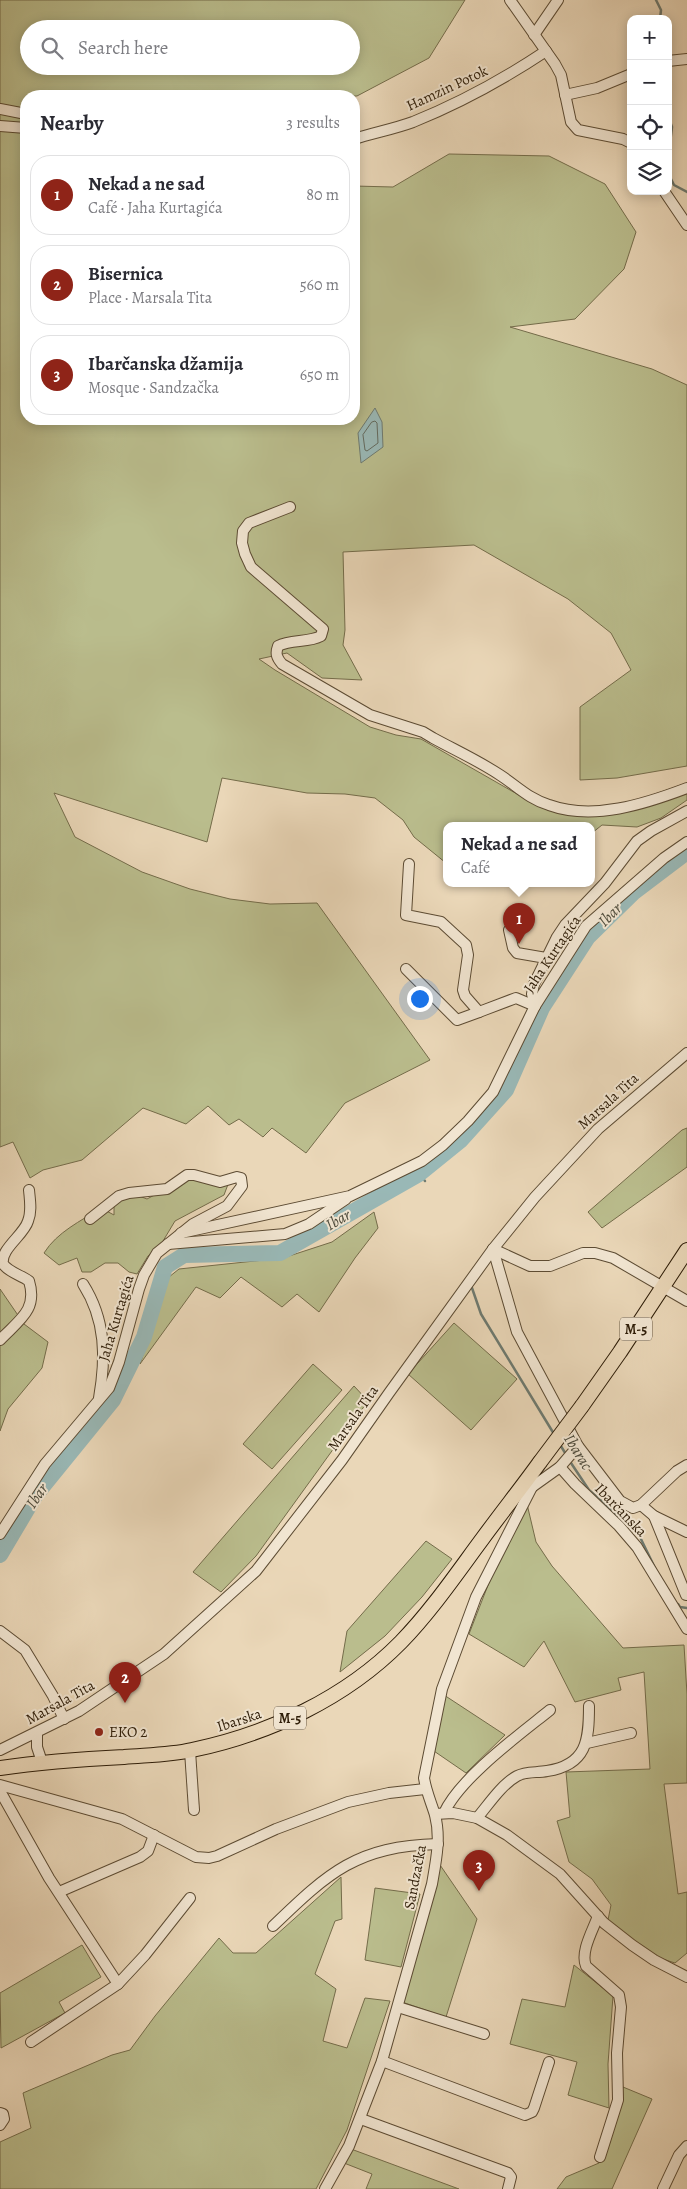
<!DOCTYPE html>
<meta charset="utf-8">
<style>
body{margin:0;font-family:Alegreya,serif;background:#f7f7f7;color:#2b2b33}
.controls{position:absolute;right:15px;top:15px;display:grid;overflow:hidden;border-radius:10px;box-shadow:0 2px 12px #0003}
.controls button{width:45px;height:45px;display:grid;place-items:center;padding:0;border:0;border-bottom:1px solid #e1e1e2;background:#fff;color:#2b2b33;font:25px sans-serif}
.you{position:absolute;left:419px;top:998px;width:18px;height:18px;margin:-12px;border:4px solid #fff;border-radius:50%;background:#1a73e8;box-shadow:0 0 0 8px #1a73e833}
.badge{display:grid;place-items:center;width:32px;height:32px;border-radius:50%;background:#8f2418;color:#fff;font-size:16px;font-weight:700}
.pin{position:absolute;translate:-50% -41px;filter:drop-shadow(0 1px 2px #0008)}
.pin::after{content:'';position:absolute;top:26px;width:18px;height:15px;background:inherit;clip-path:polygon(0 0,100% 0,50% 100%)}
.popup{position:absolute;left:443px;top:822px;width:152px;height:65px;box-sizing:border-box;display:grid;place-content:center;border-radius:10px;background:#fff;filter:drop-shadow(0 1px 4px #0005);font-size:16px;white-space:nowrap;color:#7c7c81}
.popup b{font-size:19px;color:#2b2b33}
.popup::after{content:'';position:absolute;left:50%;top:100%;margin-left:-10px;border:10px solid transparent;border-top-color:#fff}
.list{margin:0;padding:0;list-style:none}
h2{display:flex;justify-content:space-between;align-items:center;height:65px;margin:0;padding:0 20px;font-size:21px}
h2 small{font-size:16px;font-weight:400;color:#7c7c81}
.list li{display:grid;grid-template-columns:32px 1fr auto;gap:15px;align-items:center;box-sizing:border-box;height:80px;margin:0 10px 10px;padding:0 10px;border:1px solid #e1e1e2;border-radius:20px}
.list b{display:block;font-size:19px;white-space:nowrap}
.list p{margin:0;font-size:16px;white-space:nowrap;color:#7c7c81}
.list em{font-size:16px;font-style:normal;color:#7c7c81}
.icon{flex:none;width:28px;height:28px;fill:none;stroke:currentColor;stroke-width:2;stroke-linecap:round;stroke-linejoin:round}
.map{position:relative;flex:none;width:687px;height:2189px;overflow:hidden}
.search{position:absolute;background:#fff;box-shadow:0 2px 12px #0003;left:20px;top:20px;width:340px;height:55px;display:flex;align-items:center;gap:12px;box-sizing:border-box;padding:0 18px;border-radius:28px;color:#7c7c81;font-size:19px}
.panel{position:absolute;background:#fff;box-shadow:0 2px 12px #0003;left:20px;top:90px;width:340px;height:335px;border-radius:20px}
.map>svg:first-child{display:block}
.green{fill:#babd8d;stroke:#746c4a;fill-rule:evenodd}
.water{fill:#99b8b6;stroke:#6e7a70}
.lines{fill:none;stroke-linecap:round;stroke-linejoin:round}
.shore{stroke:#636a5e;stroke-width:1}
.stream{stroke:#6e7a70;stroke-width:2.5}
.river{stroke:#99b8b6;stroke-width:16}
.minor-casing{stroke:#5c4b33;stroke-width:12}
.major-casing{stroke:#2d1c07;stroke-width:16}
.minor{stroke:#f1e5d1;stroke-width:10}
.major{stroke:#ead7b8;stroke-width:14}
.major-bridge-casing{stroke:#2d1c07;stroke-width:16;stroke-linecap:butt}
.major-bridge{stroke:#ead7b8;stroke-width:14}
.poi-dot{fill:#8f2418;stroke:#f1e5d1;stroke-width:2}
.labels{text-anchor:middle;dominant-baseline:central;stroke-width:4;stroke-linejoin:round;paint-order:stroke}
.shield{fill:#f1e5d1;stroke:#685844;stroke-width:1}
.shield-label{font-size:14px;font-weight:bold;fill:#2d1c07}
.street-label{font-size:15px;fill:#2d1c07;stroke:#f1e5d1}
.poi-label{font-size:15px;fill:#2d1c07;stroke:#f1e5d1;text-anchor:start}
.water-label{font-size:16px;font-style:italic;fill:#4d4b3c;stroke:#f1e5d1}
</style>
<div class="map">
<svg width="687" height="2189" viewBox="0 0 687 2189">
<rect width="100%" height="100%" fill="#ead7b8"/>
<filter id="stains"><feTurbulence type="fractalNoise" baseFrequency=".004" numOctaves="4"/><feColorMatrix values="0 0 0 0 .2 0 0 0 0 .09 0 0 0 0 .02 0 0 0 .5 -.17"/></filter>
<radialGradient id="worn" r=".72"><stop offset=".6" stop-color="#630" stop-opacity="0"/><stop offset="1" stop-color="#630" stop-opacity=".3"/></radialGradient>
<!-- green -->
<g class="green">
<path d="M0 0H465L429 58 357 96H26V419H354V186L393 187 449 154 549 156 605 184 636 232 624 269 575 319 510 327 652 369 687 385V766L617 778 580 780V707L631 670 611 633 568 599 474 545 343 552 345 630 343 645 362 680 322 678 287 653 259 659 275 670 370 727 396 735 421 739 531 802 575 810 636 801 687 783V800L661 818 637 827 602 825 592 833V825H446V863L414 837 403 820 375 798 345 794 307 793 222 778 207 842 54 793 75 837 142 872 190 889 230 899 270 904 317 903 430 1060 345 1103 306 1153 272 1128 263 1137 239 1119 229 1125 208 1106 186 1124 143 1108 82 1160 43 1170 30 1178 13 1142 0 1147ZM29 29H351V66H29Z"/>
<path d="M687 1128V1167L602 1228 588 1212 682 1130Z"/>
<path d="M188 1177 230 1179 224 1195 175 1221 160 1246 148 1256 137 1274 129 1272 118 1263H105L91 1272H82L77 1258 59 1265 44 1253C57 1232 81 1221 101 1208L114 1215V1201L134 1194 147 1199Z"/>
<path d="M374 1212 378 1228 355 1258 319 1312 297 1294 282 1307 241 1277 220 1298 196 1287 140 1364 169 1277 179 1269 283 1258 332 1242Z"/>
<path d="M0 1289 24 1324 48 1342 42 1368 8 1409 0 1431Z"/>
<path d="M454 1323 517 1379 471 1430 408 1374Z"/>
<path d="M313 1364 342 1390 272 1469 243 1444Z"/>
<path d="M354 1386 368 1401 256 1556 221 1592 193 1572Z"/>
<path d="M527 1504 536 1542 552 1566 623 1648 684 1645 687 1694V1783L664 1784 678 1894 687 1892V1953L675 1963 650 1955 608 1920 611 1905 592 1879 569 1862 557 1821 570 1817 566 1772 650 1769 644 1672 618 1678 621 1690 575 1702 544 1641 524 1667 469 1634 490 1580Z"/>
<path d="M426 1541 452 1559 422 1597 385 1636 340 1672 347 1631Z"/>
<path d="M444 1695 505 1735 466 1773 431 1749Z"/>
<path d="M438 1862 477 1919 446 2017 399 2001Z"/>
<path d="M341 1877 342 1919 335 1921 315 1974 336 1989 323 2041 347 2048 365 1998 390 2001 347 2130 316 2189H0V2142L31 2128 23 2093 112 2055 130 2050 155 2016 219 1938 233 1953H256Z"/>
<path d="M375 1888 420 1894 401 1967 365 1960Z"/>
<path d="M82 1945 101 1977 59 2002 65 2013 1 2048 0 1993Z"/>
<path d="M574 1965 613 1996 608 2064 609 2108 568 2095 577 2062 510 2044 522 1999 565 2007Z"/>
<path d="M623 2087 652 2099 612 2189H557L566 2177 599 2163Z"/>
<path d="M351 2149 459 2189H366L372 2174 344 2163Z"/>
</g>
<!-- water -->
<path class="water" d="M375 408 382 422 383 447 361 463 358 433Z"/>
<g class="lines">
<!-- shore -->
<path class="shore" d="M372 422 375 421 377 423 378 443 367 451 365 450 363 435Z"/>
<!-- stream -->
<g class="stream">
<path d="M656 0 661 10 660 19"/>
<path d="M668 116 672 127 668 159"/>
<path d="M668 173 674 185 687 192"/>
<path d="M419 1174 425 1181"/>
<path d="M472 1288 481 1314 554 1434"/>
<path d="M559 1443 567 1456"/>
<path d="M569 1460 589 1490 639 1535 655 1568"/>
<path d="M678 1604 680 1607 687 1608"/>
</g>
<!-- river -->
<path class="river" d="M0 1555 35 1496 113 1400 144 1337 165 1267 184 1255 280 1253 419 1174 461 1140 506 1090 542 1008 588 937 633 893 687 852"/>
<defs>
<g id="minor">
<path d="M510 0 555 64 561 75 571 122 578 130 623 139 631 143"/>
<path d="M534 35 558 0"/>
<path d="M668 61 687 59"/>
<path d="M565 95 597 88 631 74"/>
<path d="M0 109 26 114"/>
<path d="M0 126 26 128"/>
<path d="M354 139C373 133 394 129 413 122 460 103 504 79 546 51"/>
<path d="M664 191 687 225"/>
<path d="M290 507 249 523 243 531 242 543 245 554 251 567 323 629 321 636C308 643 291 639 278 646 275 654 277 658 282 664L370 715 423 732 433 738C455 750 479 761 500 775 517 786 529 799 549 805 593 821 645 804 687 788"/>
<path d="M409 864 406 915 441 922 466 945 468 955 463 990 465 996 479 1012 516 998 535 1006"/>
<path d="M509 930 513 948 517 953 546 958"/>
<path d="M406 969 457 1020 479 1012"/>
<path d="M535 1006 532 994 534 984 557 937 565 925 605 883 637 841 651 831 687 811"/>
<path d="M181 1233 350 1196 422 1161 443 1145 468 1121 493 1092 535 1006 586 926 664 858 687 842"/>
<path d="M168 1244 285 1234 309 1224 346 1199"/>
<path d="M493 1249 517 1332 578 1446 560 1467 532 1487 529 1484"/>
<path d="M493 1249 530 1266H550L583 1253H595L613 1258 687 1301"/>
<path d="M83 1284C106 1320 106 1358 99 1398"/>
<path d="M0 1340C19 1320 38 1310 29 1281 21 1275 8 1272 3 1264 0 1249 24 1235 28 1221 32 1211 30 1201 29 1190"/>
<path d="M578 1446 620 1501 633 1508 641 1505 677 1471 687 1465"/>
<path d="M560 1467 575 1484 619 1526 637 1547 687 1629"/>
<path d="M641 1505 654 1516 687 1532"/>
<path d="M654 1516 686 1595"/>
<path d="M0 1534 45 1464 109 1388 119 1362 139 1289 144 1275 157 1253 193 1224 227 1206 242 1186 241 1178 237 1177 220 1182 194 1175H187L167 1189 129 1193 119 1196 90 1219"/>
<path d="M0 1631 25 1650 53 1696 64 1719"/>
<path d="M37 1733V1747L42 1762"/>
<path d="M587 1743 631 1733"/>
<path d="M0 1750 79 1711 164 1654 256 1571 342 1460 389 1393 493 1249 535 1197 598 1129 687 1053"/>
<path d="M190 1751 194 1810"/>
<path d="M0 1785 122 1819 196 1857 209 1858 217 1856 276 1829 348 1802 389 1793 425 1789"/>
<path d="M0 1791 49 1878 118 1984"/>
<path d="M444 1813C460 1778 519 1735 550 1710"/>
<path d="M435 1814 453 1813 477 1818 507 1835 560 1874 604 1923 632 1945 654 1960 687 1977"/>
<path d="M477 1818C489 1804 501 1785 517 1776 526 1771 537 1773 547 1771 587 1765 589 1740 589 1706"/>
<path d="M59 1892 140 1857 148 1851 154 1835"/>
<path d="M598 1916C593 1930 580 1952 586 1966L619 1995 621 2007 617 2053 618 2100 600 2157"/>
<path d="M273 1926C329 1872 357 1846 438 1844"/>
<path d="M398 2007 484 2034"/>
<path d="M31 2042 118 1984 145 1955 190 1898"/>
<path d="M382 2061 525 2115 532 2112 534 2108 549 2062"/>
<path d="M0 2113 3 2114 4 2119 0 2125"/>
<path d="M361 2119 508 2173 511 2177 508 2189"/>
<path d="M325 2189 349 2146 382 2061 432 1884C436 1861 441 1838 435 1815 431 1802 426 1791 424 1778L442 1689 476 1597 532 1487"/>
<path d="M663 2189 679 2155 687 2146"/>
</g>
<g id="major">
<path d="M582 1406 620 1352 687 1250"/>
<path d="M0 1768C41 1762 83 1759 124 1757 147 1755 170 1755 192 1750 269 1734 346 1698 401 1642 432 1610 457 1573 483 1538 502 1512 522 1487 540 1462"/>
</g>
</defs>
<!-- minor casing -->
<use href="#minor" class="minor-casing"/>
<!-- major casing -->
<use href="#major" class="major-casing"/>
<!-- minor -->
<use href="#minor" class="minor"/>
<!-- major -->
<use href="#major" class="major"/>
<defs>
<path id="major-bridge" d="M540 1462 582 1406"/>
</defs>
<!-- major-bridge casing -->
<use href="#major-bridge" class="major-bridge-casing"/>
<!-- major-bridge -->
<use href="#major-bridge" class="major-bridge"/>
</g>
<!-- markers -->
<circle class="poi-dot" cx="99" cy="1732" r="5"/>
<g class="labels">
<!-- shield labels -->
<g class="shield">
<rect x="620" y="1317.5" width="32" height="23" rx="4"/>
<rect x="274" y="1706.5" width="32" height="23" rx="4"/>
</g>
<g class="shield-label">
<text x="636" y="1329">M-5</text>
<text x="290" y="1718">M-5</text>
</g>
<!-- street labels -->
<g class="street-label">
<text transform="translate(447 88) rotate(-25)">Hamzin Potok</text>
<text transform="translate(552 954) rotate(-56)">Jaha Kurtagića</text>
<text transform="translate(608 1101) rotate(-42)">Marsala Tita</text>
<text transform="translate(116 1318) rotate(-73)">Jaha Kurtagića</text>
<text transform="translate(353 1418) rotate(-55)">Marsala Tita</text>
<text transform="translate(621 1510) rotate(46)">Ibarčanska</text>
<text transform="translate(60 1702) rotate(-29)">Marsala Tita</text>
<text transform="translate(239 1720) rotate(-18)">Ibarska</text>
<text transform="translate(415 1877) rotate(-79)">Sandzačka</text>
</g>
<!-- poi labels -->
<g class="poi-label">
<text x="109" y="1732">EKO 2</text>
</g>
<!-- water labels -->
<g class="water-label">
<text transform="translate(610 915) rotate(-45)">Ibar</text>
<text transform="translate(338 1220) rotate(-30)">Ibar</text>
<text transform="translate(578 1452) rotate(58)">Ibarac</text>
<text transform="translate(37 1496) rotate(-55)">Ibar</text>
</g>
</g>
<rect width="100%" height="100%" filter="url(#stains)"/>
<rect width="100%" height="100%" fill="url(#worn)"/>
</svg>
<div class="controls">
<button>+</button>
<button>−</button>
<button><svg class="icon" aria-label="locate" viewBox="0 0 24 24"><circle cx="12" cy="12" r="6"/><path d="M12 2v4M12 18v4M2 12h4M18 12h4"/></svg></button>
<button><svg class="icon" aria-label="layers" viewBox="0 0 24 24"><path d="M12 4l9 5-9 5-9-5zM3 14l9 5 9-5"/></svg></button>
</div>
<div class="you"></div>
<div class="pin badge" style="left:519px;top:944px">1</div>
<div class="popup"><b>Nekad a ne sad</b>Café</div>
<div class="pin badge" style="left:125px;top:1703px">2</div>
<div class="pin badge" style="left:479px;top:1891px">3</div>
<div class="search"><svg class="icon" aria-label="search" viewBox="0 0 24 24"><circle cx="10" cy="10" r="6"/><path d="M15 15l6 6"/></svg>Search here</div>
<section class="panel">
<h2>Nearby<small>3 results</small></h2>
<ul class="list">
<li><span class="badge">1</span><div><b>Nekad a ne sad</b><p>Café · Jaha Kurtagića</p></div><em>80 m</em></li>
<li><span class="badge">2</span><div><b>Bisernica</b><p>Place · Marsala Tita</p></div><em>560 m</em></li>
<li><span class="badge">3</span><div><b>Ibarčanska džamija</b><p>Mosque · Sandzačka</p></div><em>650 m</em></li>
</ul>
</section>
</div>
